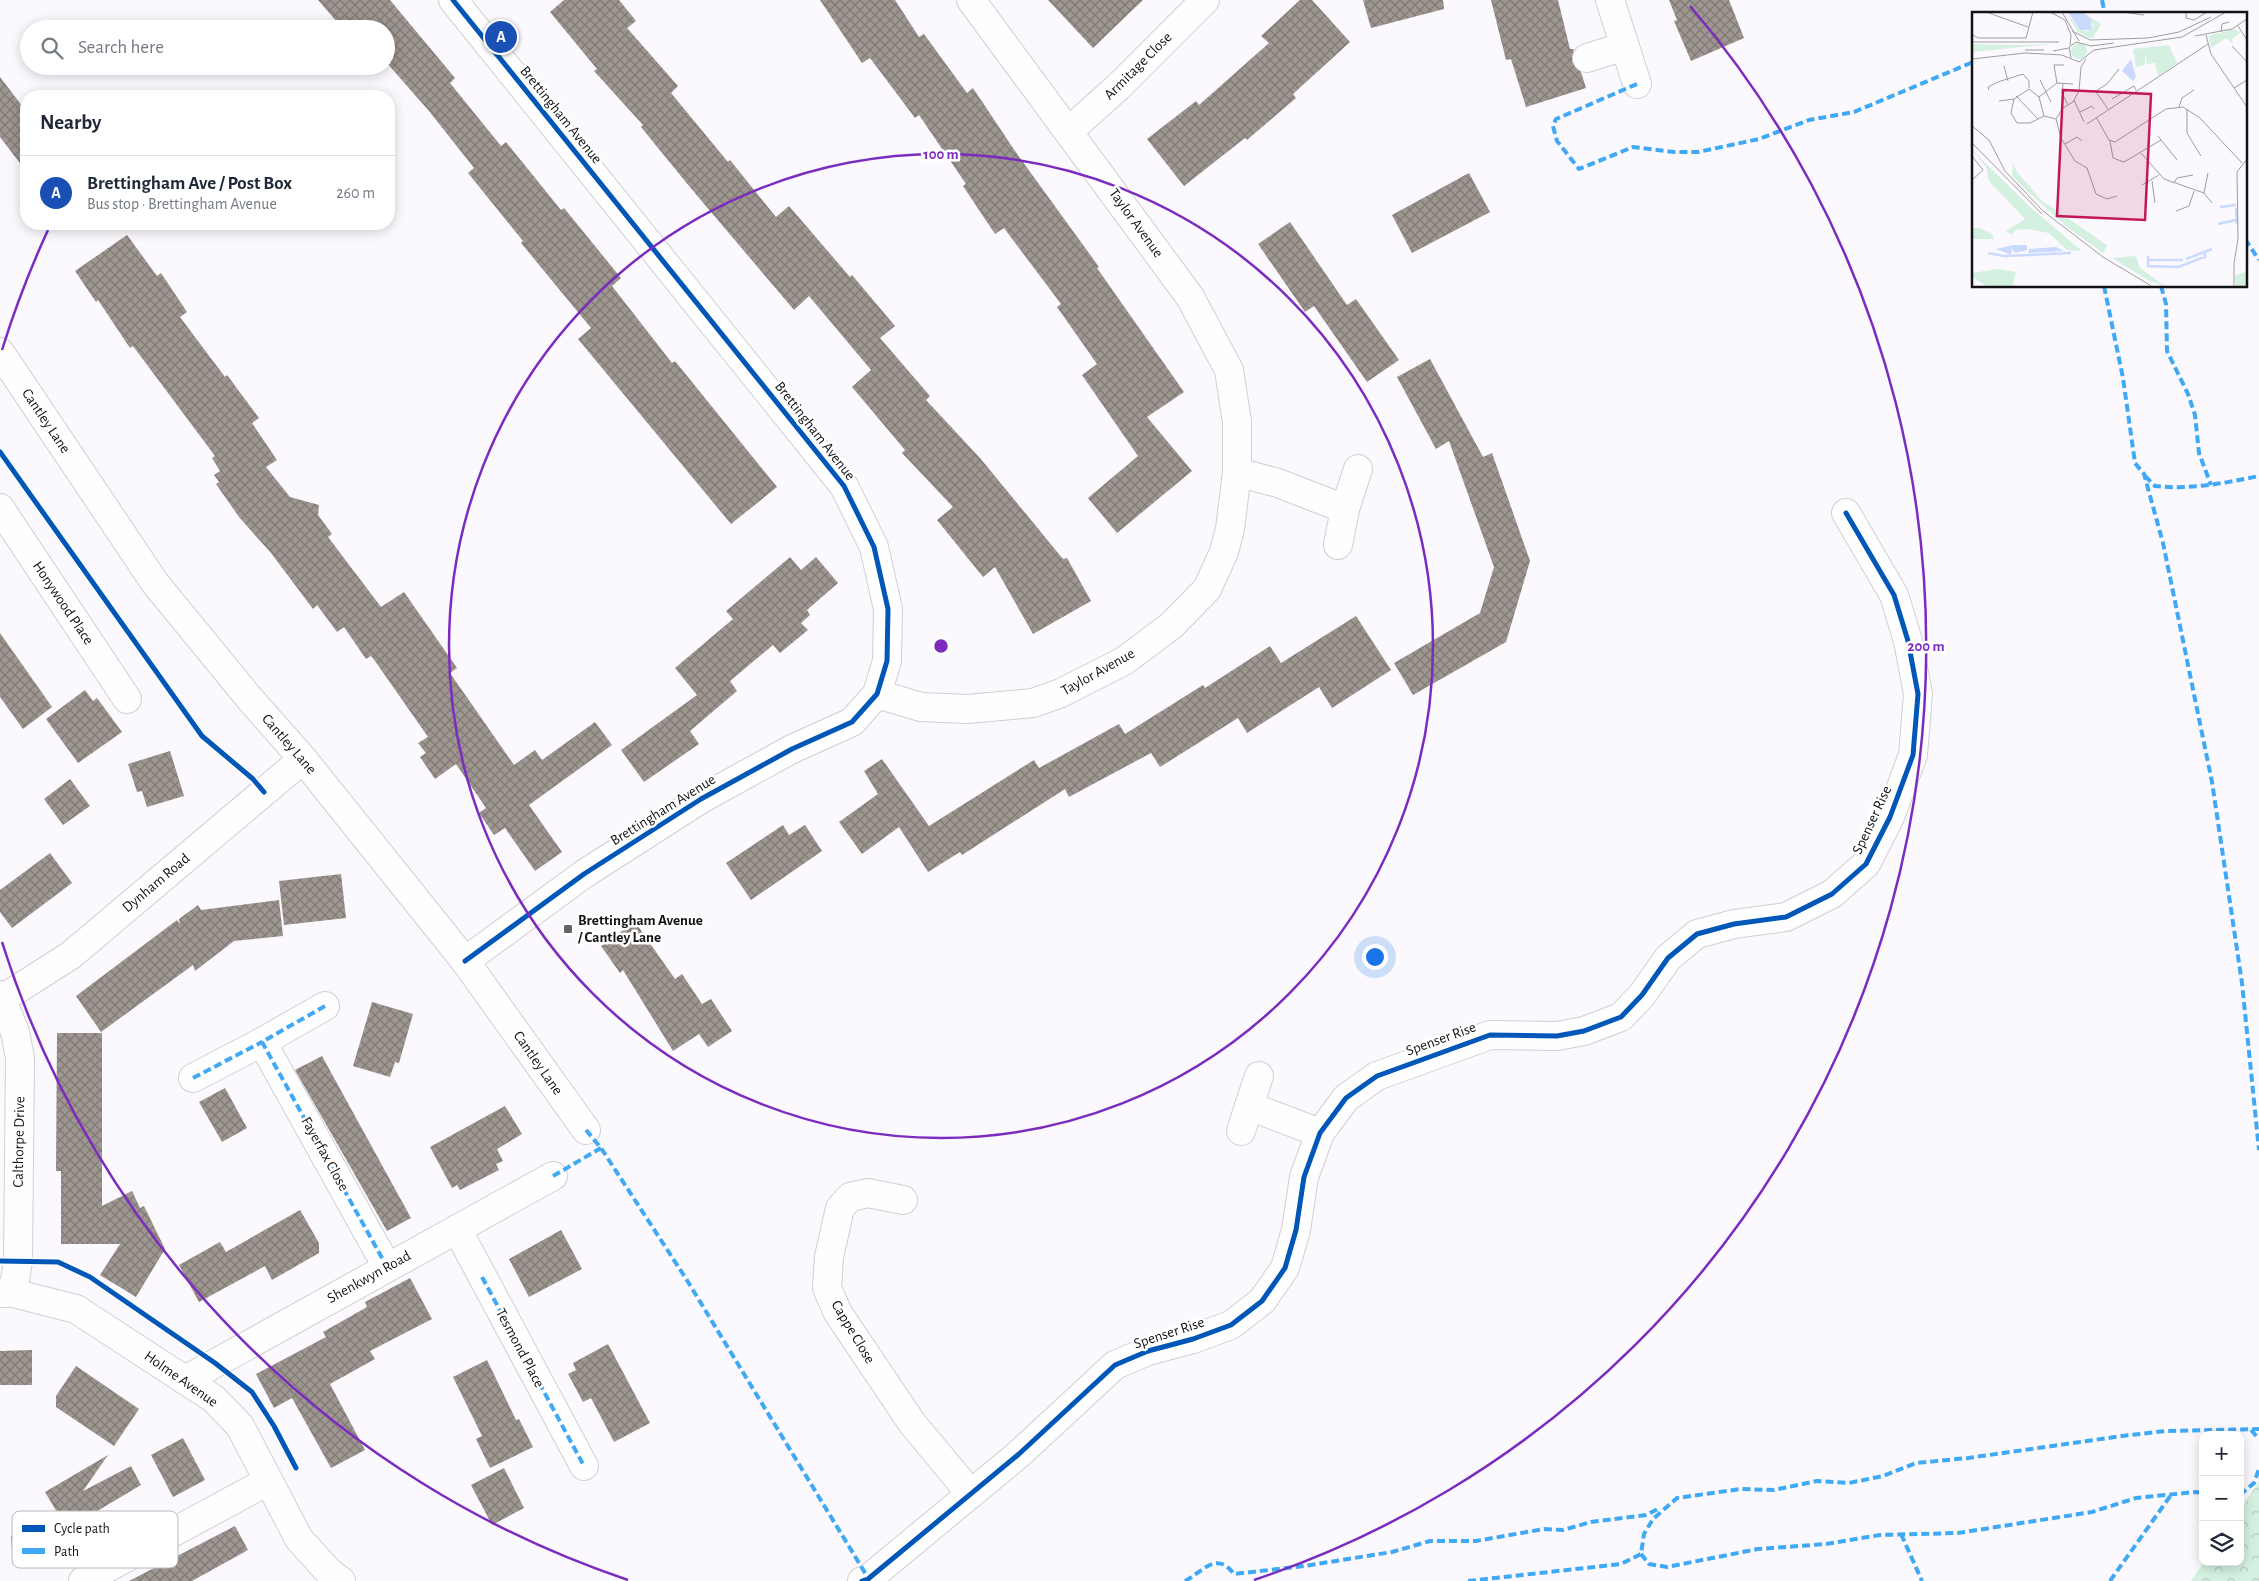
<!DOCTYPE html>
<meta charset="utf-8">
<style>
body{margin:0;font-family:"Alegreya Sans",sans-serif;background:#f2f2f3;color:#1f2937}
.controls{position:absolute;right:15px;bottom:15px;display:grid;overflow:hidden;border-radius:10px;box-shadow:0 2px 12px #0003}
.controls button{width:45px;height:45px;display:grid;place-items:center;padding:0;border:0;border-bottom:1px solid #e0e1e3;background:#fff;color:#1f2937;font:25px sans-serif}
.you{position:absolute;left:1374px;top:956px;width:18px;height:18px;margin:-12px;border:4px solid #fff;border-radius:50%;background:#1a73e8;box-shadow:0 0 0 8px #1a73e833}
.badge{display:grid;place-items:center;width:32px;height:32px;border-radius:50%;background:#646366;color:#fff;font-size:16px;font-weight:700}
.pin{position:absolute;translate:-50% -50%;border:2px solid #fff;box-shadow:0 1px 5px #0006}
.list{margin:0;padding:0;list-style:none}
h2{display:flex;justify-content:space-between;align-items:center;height:65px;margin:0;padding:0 20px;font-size:21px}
h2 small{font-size:16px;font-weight:400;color:#747a83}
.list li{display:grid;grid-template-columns:32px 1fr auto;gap:15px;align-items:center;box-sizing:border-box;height:75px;padding:0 20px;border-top:1px solid #e0e1e3}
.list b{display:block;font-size:19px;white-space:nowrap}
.list p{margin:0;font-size:16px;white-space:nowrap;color:#747a83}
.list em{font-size:16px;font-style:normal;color:#747a83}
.icon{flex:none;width:28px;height:28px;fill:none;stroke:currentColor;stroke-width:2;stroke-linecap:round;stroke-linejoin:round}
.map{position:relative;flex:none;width:2259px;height:1581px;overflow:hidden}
.search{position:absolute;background:#fff;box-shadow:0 2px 12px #0003;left:20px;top:20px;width:375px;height:55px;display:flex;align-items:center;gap:12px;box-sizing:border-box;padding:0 18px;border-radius:28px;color:#747a83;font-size:19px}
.panel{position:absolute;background:#fff;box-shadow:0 2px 12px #0003;left:20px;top:90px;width:375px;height:140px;border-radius:20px}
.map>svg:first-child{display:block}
.forest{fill:url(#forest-crowns)}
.building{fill:url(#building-cross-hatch)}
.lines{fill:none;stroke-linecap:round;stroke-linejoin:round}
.minor-casing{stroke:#d0cfd2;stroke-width:30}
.tertiary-casing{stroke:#d0cfd2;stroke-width:30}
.minor{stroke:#fefeff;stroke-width:28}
.tertiary{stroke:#fefeff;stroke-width:28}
.quiet{stroke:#3fa9f5;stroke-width:4;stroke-dasharray:8 4;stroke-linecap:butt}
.cycleway-casing{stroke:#fff;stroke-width:8}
.cycleway{stroke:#0057b8;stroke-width:5}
.ring{fill:none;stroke:#7b2cbf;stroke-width:2.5}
.poi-dot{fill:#646366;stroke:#fff;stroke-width:2}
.labels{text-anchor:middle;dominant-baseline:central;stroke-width:5;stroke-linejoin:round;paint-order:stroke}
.street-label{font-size:15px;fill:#131214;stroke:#fff}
.poi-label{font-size:15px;font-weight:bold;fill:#131214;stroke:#fff;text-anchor:start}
.inset-river{fill:none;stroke:#c9dafe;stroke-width:2.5}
.inset-road{fill:none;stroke:#9e9da0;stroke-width:1}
.view{fill:#c2185b;fill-opacity:0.15;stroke:#c2185b;stroke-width:2.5}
.inset-edge{fill:none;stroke:#131214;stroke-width:2.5}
.key{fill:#fff;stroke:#b8b8b8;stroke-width:1}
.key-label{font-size:14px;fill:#131214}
.centre{fill:#7b2cbf;stroke:#fff;stroke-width:2.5}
.ring-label{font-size:15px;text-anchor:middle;font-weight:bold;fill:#7b2cbf;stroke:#fff;stroke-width:5;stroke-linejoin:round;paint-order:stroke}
</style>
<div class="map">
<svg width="2259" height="1581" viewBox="0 0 2259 1581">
<defs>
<pattern id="forest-crowns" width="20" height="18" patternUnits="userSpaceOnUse" patternTransform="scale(1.25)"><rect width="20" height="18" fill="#d3f0e0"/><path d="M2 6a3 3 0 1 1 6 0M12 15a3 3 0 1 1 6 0" fill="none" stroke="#b4cdbf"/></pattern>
<pattern id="building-cross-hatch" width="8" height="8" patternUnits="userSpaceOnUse" patternTransform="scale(1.25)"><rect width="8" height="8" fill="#9e9690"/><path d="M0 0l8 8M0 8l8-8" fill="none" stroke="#807974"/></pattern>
</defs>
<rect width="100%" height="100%" fill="#fbf9fd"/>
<!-- forest -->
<path class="forest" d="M2259 1481V1581H2191L2204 1562H2240V1510Z"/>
<!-- building -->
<g class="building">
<path d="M318 0H390L455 78 450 83 501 146 506 142 561 210 564 208 621 278 612 286 672 363 675 361 777 487 731 524 578 339 591 328 521 243 523 241 468 173 474 168 429 111 386 62V29H343Z"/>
<path d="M564 0H619L636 21 627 28 678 86 671 93 728 162 730 160 776 217 789 206 850 277 852 275 895 326 880 338 930 396 926 400 980 458 1063 559 1067 558 1091 601 1033 634 995 567 983 577 937 520 953 507 902 453 905 450 852 387 871 370 809 296 794 310 689 186 641 127 643 125 594 71 597 69 550 12Z"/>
<path d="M820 0H895L919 37 924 34 967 93 973 88 1015 151 1099 267 1097 268 1184 392 1147 417 1192 471 1117 533 1088 498 1138 456 1082 375 1097 364 1057 307 1061 304 1004 228 995 234 963 186 966 184 919 115 915 118 870 58 862 63Z"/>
<path d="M1048 0H1143L1093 48Z"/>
<path d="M1300 0H1312L1350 42 1293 94 1296 98 1247 140 1245 138 1184 186 1147 139 1196 101 1199 105 1269 43 1261 36Z"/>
<path d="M1363 0H1443L1444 9 1371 28Z"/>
<path d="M1491 0H1558L1570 49H1573L1574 50 1572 62 1581 72 1586 88 1526 107 1511 59 1506 60Z"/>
<path d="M1669 0H1729L1744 38 1691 61 1674 21 1677 20Z"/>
<path d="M0 77 26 111V171L0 137Z"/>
<path d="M1469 173 1490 212 1412 253 1392 215Z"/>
<path d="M1290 222 1347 305 1356 299 1399 360 1367 382 1314 306 1305 312 1258 244Z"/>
<path d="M127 235 157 276 161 273 187 312 180 317 225 377 227 375 259 418 252 423 277 460 266 467 290 497 319 505 318 515 332 534 328 537 381 607 404 592 457 668 450 673 514 765 535 750 542 760 595 722 612 745 529 805 562 852 535 871 505 828 494 835 479 813 486 808 456 764 435 779 420 757 426 753 418 743 428 737 375 661 371 656 366 659 344 627 337 632 317 605 313 609 271 553 239 517 216 484 219 482 214 475 220 471 212 458 215 456 133 346 130 348 98 300 96 302 75 271Z"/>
<path d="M1430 359 1483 457 1492 453 1530 561 1506 642 1413 695 1394 663 1480 613 1494 567 1449 441 1436 449 1397 377Z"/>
<path d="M790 557 801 570 816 557 838 583 807 610 810 615 801 623 808 630 780 653 773 645 730 681 737 691 690 731 699 744 644 782 621 750 697 695 675 668 733 619 726 611Z"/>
<path d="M1356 616 1391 670 1332 708 1319 687 1247 733 1238 718 1160 767 1151 753 1069 797 1065 789 962 855 960 852 928 872 899 827 862 854 839 822 878 794 864 771 882 759 929 826 1034 760 1039 768 1119 724 1125 734 1203 685 1205 688 1270 646 1281 663Z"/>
<path d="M0 633 52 707 23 729 0 697Z"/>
<path d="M85 690 93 701 97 698 122 732 78 763 46 719Z"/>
<path d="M170 751 184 796 147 807 142 791 137 792 128 764Z"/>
<path d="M70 779 90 806 63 825 44 799Z"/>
<path d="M783 825 789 835 805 825 822 851 751 900 726 863Z"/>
<path d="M50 853 72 883 12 928 0 912V890Z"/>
<path d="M341 874 346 918 284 925 279 881Z"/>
<path d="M279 900 283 936 234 941 195 971 193 965 101 1032 76 996 177 920 180 924 179 919 198 905 201 910Z"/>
<path d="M635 922 675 979 682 974 702 1004 711 999 732 1031 708 1047 699 1034 673 1051 623 970 620 973 601 946Z"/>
<path d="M372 1002 413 1014 399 1063 395 1062 390 1077 353 1066Z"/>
<path d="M57 1033H102V1206L132 1191 140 1208 144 1206 165 1249 136 1297 100 1275 120 1244H61V1171H56Z"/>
<path d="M322 1056 411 1218 387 1231 295 1070Z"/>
<path d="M225 1088 247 1128 222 1142 199 1102Z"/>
<path d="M505 1106 522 1134 497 1149 503 1161 496 1164 499 1170 460 1190 457 1185 452 1188 430 1147Z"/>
<path d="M300 1210 319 1243V1253L272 1280 265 1266 199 1302 179 1265 220 1242 226 1252Z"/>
<path d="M561 1230 582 1269 529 1297 509 1259Z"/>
<path d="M410 1278 432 1319 370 1351 375 1359 330 1384 365 1450 331 1468 292 1398 274 1408 256 1374 326 1337 323 1332 367 1307 365 1302Z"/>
<path d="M608 1344 650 1423 614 1442 591 1398 583 1402 568 1374 576 1370 573 1363Z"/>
<path d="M32 1350V1385H0V1351Z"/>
<path d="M487 1360 516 1420 519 1419 533 1447 490 1468 476 1439 482 1436 453 1377Z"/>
<path d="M76 1366 139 1409 114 1446 56 1407V1396Z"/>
<path d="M183 1438 205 1480 173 1497 151 1455Z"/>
<path d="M108 1455 83 1491 131 1466 141 1485 67 1529 45 1492Z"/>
<path d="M504 1468 524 1508 492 1525 471 1485Z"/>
<path d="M235 1526 248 1550 192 1581H129Z"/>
<path d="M58 1532 60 1561 13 1564 11 1536Z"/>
</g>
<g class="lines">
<defs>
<g id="minor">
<path d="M453 0 844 486 874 547 888 609 887 661 877 694 852 722 792 749 701 799 584 874 465 961"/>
<path d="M1610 0 1637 84"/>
<path d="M1587 58 1625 46"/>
<path d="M1069 131 1118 87 1205 0"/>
<path d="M1237 472 1278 483 1345 509 1358 469"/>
<path d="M0 508 127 699"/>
<path d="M1338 545 1345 509"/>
<path d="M877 694 921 707 968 709 1033 703 1061 693 1124 661 1172 625 1207 589 1224 552 1230 529 1237 472V422L1229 370 1190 297 971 0"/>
<path d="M0 995 15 1032 20 1058 18 1261 13 1293"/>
<path d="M2 999 71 955 303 759"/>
<path d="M325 1006 262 1042 387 1267"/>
<path d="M1259 1076 1249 1106 1320 1133"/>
<path d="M193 1078 262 1042"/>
<path d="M1241 1131 1249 1106"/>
<path d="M903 1200 868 1193 850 1197 840 1208 829 1257 827 1288 838 1313 912 1423 971 1494"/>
<path d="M457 1229 584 1466"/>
<path d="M0 1293H13L76 1309 214 1399 240 1426 299 1539 329 1572 341 1581"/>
<path d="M185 1380 553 1176"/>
<path d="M83 1581 268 1481"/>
<path d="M862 1581 868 1579 1019 1454 1115 1365 1148 1351 1193 1339 1231 1325 1262 1301 1285 1268 1296 1230 1304 1177 1320 1133 1346 1098 1377 1076 1490 1035 1557 1036 1584 1031 1621 1017 1642 995 1668 958 1697 934 1734 924 1786 917 1832 894 1866 864 1890 817 1913 755 1918 694 1908 641 1894 595 1846 513"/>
</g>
<path id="tertiary" d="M0 352 155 583 250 699 303 759 465 961 586 1130"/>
</defs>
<!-- minor casing -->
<use href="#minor" class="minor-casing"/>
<!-- tertiary casing -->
<use href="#tertiary" class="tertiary-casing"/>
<!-- minor -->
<use href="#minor" class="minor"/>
<!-- tertiary -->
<use href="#tertiary" class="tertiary"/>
<!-- quiet -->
<g class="quiet">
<path d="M2102 0 2105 14"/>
<path d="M1637 84 1556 119 1553 126 1557 141 1579 169 1633 147 1674 152H1698L1759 139 1809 120 1854 112 1973 62"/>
<path d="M2245 239 2259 260"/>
<path d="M2104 286 2123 378 2135 463 2144 474 2163 543 2212 782 2242 983 2259 1150"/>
<path d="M2161 286 2166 304 2167 351 2188 394 2195 415 2199 453 2211 485"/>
<path d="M2145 476 2155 486C2190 490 2225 483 2259 476"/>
<path d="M325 1006 262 1042 387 1267"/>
<path d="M193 1078 262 1042"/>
<path d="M586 1130 601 1148 685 1277 870 1581"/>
<path d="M553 1176 601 1148"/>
<path d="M482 1277 584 1466"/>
<path d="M2251 1430 2259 1439"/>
<path d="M2240 1495 2254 1483 2259 1469"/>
<path d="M1901 1534 1922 1581"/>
<path d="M1641 1554 1649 1564 1667 1567 1758 1549 1826 1544 1880 1535 1958 1533 2092 1512 2136 1498 2195 1492 2203 1493"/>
<path d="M1185 1581C1203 1572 1216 1550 1234 1574L1304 1566 1392 1552 1430 1541H1476L1544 1529 1563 1530 1591 1522 1646 1515 1660 1508"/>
<path d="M1468 1581 1621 1564 1641 1554 1644 1534 1653 1519 1677 1498 1741 1489 1774 1490 1817 1481 1849 1483 1883 1476 1916 1463 1968 1458 2122 1436 2166 1431 2259 1429"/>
<path d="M2110 1581 2171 1495"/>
</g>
<defs>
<g id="cycleway">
<path d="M453 0 844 486 874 547 888 609 887 661 877 694 852 722 792 749 701 799 584 874 465 961"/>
<path d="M0 452 202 736 253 779 264 792"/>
<path d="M0 1261 58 1262 90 1277 215 1363 252 1392 274 1426 296 1468"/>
<path d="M862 1581 868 1579 1019 1454 1115 1365 1148 1351 1193 1339 1231 1325 1262 1301 1285 1268 1296 1230 1304 1177 1320 1133 1346 1098 1377 1076 1490 1035 1557 1036 1584 1031 1621 1017 1642 995 1668 958 1697 934 1734 924 1786 917 1832 894 1866 864 1890 817 1913 755 1918 694 1908 641 1894 595 1846 513"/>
</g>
</defs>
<!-- cycleway casing -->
<use href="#cycleway" class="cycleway-casing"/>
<!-- cycleway -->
<use href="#cycleway" class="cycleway"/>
</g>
<!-- distance rings -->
<g class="ring">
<circle cx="941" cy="646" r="492"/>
<path d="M628 1580A985 985 0 0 1 2 942M2 350A985 985 0 0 1 48 230M1690 6A985 985 0 0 1 1254 1580"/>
</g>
<!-- markers -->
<rect class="poi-dot" x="563" y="924" width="10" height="10" rx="2.5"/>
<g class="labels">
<!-- street labels -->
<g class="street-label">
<text transform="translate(1138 66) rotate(-45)">Armitage Close</text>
<text transform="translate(561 115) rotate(51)">Brettingham Avenue</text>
<text transform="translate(1136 223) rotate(54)">Taylor Avenue</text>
<text transform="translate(46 421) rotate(56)">Cantley Lane</text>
<text transform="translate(815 431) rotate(52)">Brettingham Avenue</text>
<text transform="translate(63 603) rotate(56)">Honywood Place</text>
<text transform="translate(1098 672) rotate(-29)">Taylor Avenue</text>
<text transform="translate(289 744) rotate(49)">Cantley Lane</text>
<text transform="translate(663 810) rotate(-32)">Brettingham Avenue</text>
<text transform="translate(1872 820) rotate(-65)">Spenser Rise</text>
<text transform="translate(156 883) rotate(-40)">Dynham Road</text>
<text transform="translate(1441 1039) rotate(-20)">Spenser Rise</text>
<text transform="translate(538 1063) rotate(55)">Cantley Lane</text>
<text transform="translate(19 1142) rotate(-89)">Calthorpe Drive</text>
<text transform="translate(325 1154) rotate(61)">Fayerfax Close</text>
<text transform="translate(369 1277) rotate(-29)">Shenkwyn Road</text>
<text transform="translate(853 1332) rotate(59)">Cappe Close</text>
<text transform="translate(1169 1333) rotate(-18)">Spenser Rise</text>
<text transform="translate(520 1348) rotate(62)">Tesmond Place</text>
<text transform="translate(181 1379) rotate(35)">Holme Avenue</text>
</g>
<!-- poi labels -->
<g class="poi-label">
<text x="578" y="920">Brettingham Avenue<tspan x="578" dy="17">/ Cantley Lane</tspan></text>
</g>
</g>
<!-- overview -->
<g transform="translate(1972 12)">
<rect width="275" height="275" fill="#fbf9fd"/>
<path d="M94 0 108 18 116 19 122 13 110 0 129 12 120 27 106 20ZM262 17 268 21 260 27 261 32 254 26 239 36 237 24ZM99 39a8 8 0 1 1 16 0a8 8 0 1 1-16 0ZM197 33 205 51 186 64 183 51 175 52 173 42V53L164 55 161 37Z" fill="#d3f0e0"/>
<path d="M0 32 42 33 79 32 0 40ZM0 138 58 195 110 239 95 238 77 221 56 217 43 218 40 223 34 219 53 207 17 169 14 155ZM41 151 45 160 69 188 135 233 131 241 94 214 53 177 40 164ZM0 216H8L20 222 22 227H0ZM164 244 168 256 194 275 176 268 140 246ZM26 257 44 260 40 275H16L0 265V261ZM275 259V275H264L263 264Z" fill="#d3f0e0"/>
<path d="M96 0H110L119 7 120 18H108ZM159 47 164 65 161 69 150 59ZM41 233H55V238L43 241 39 236 40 241 37 242 24 237ZM84 235 92 239 56 241 57 237Z" fill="#c9dafe"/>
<path class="inset-river" d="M248 195 264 193M264 196 265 212M246 212 264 208M16 241 32 244 99 241M176 244V254L206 255 233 245V241M214 247 240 237M177 248H211"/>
<path class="inset-road" d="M14 0 56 15M78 0 93 8 99 23 98 33M90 0 107 29M150 0 172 3M214 0V6L222 8 235 0M266 14 275 28M100 19 118 28 176 26 207 20 239 5M249 20 250 12 257 10M1 23 6 26H54L61 0M234 23 239 42 275 95M223 24 260 17 275 7M0 30H87M260 34 275 50M53 38H72M81 39 97 36M99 46 97 35 104 30 119 34 142 31M0 47 53 41 90 43 107 50 122 38 210 25 254 0M32 54 36 69M68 68 79 90M85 71 82 53H92M91 72 90 81 96 93M262 76 275 68M57 77 67 85 72 104 58 111H45L39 101 42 87ZM17 78 16 75 26 70 51 62 57 69V76M107 79H124L135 72 147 57M124 80 136 97M44 84 66 107M67 85 85 71 101 72M140 87 162 74 164 78M102 88 112 110M27 89 42 87M207 95 210 86 222 78M215 97V121L229 144M108 100 120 94 122 97M72 104 84 107 91 96 101 90 107 79 109 55 114 47M124 105 137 128 143 130 194 97 211 95 228 106 270 151M84 107 89 126 103 149 115 156 124 182 135 187 145 184M115 112 236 32M0 114 17 128 33 159 71 199 131 245 181 275M186 124 205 148M138 129 141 146 152 150 189 128M0 131 70 202M93 132 105 125 110 129M169 141 192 167 232 181 240 191M0 144 11 158 0 168M180 169 183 191M202 171 205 166 221 163M170 173 187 163M232 181 236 161M204 199 217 194 222 179M262 275V251L266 227 265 160 275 147"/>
<path class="view" d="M91 78 179 82 173 208 85 204Z"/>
<rect width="275" height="275" class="inset-edge"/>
</g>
<!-- legend -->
<rect x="12" y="1511" width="166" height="57" rx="8" class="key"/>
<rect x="22" y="1525" width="23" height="7" fill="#0057b8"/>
<rect x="22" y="1548" width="23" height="6" fill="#3fa9f5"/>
<g class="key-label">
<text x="54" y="1533">Cycle path</text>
<text x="54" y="1556">Path</text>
</g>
<circle cx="941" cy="646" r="8" class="centre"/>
<g class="ring-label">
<text x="941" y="159">100 m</text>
<text x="1926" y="651">200 m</text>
</g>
</svg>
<div class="controls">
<button>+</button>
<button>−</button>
<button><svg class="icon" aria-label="layers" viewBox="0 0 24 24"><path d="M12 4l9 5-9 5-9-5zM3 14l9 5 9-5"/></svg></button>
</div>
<div class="you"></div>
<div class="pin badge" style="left:501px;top:37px;background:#1a4fb4">A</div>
<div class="search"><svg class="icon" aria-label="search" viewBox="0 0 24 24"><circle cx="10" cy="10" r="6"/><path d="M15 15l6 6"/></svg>Search here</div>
<section class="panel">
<h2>Nearby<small></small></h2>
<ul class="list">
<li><span class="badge" style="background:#1a4fb4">A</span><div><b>Brettingham Ave / Post Box</b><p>Bus stop · Brettingham Avenue</p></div><em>260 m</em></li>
</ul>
</section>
</div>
